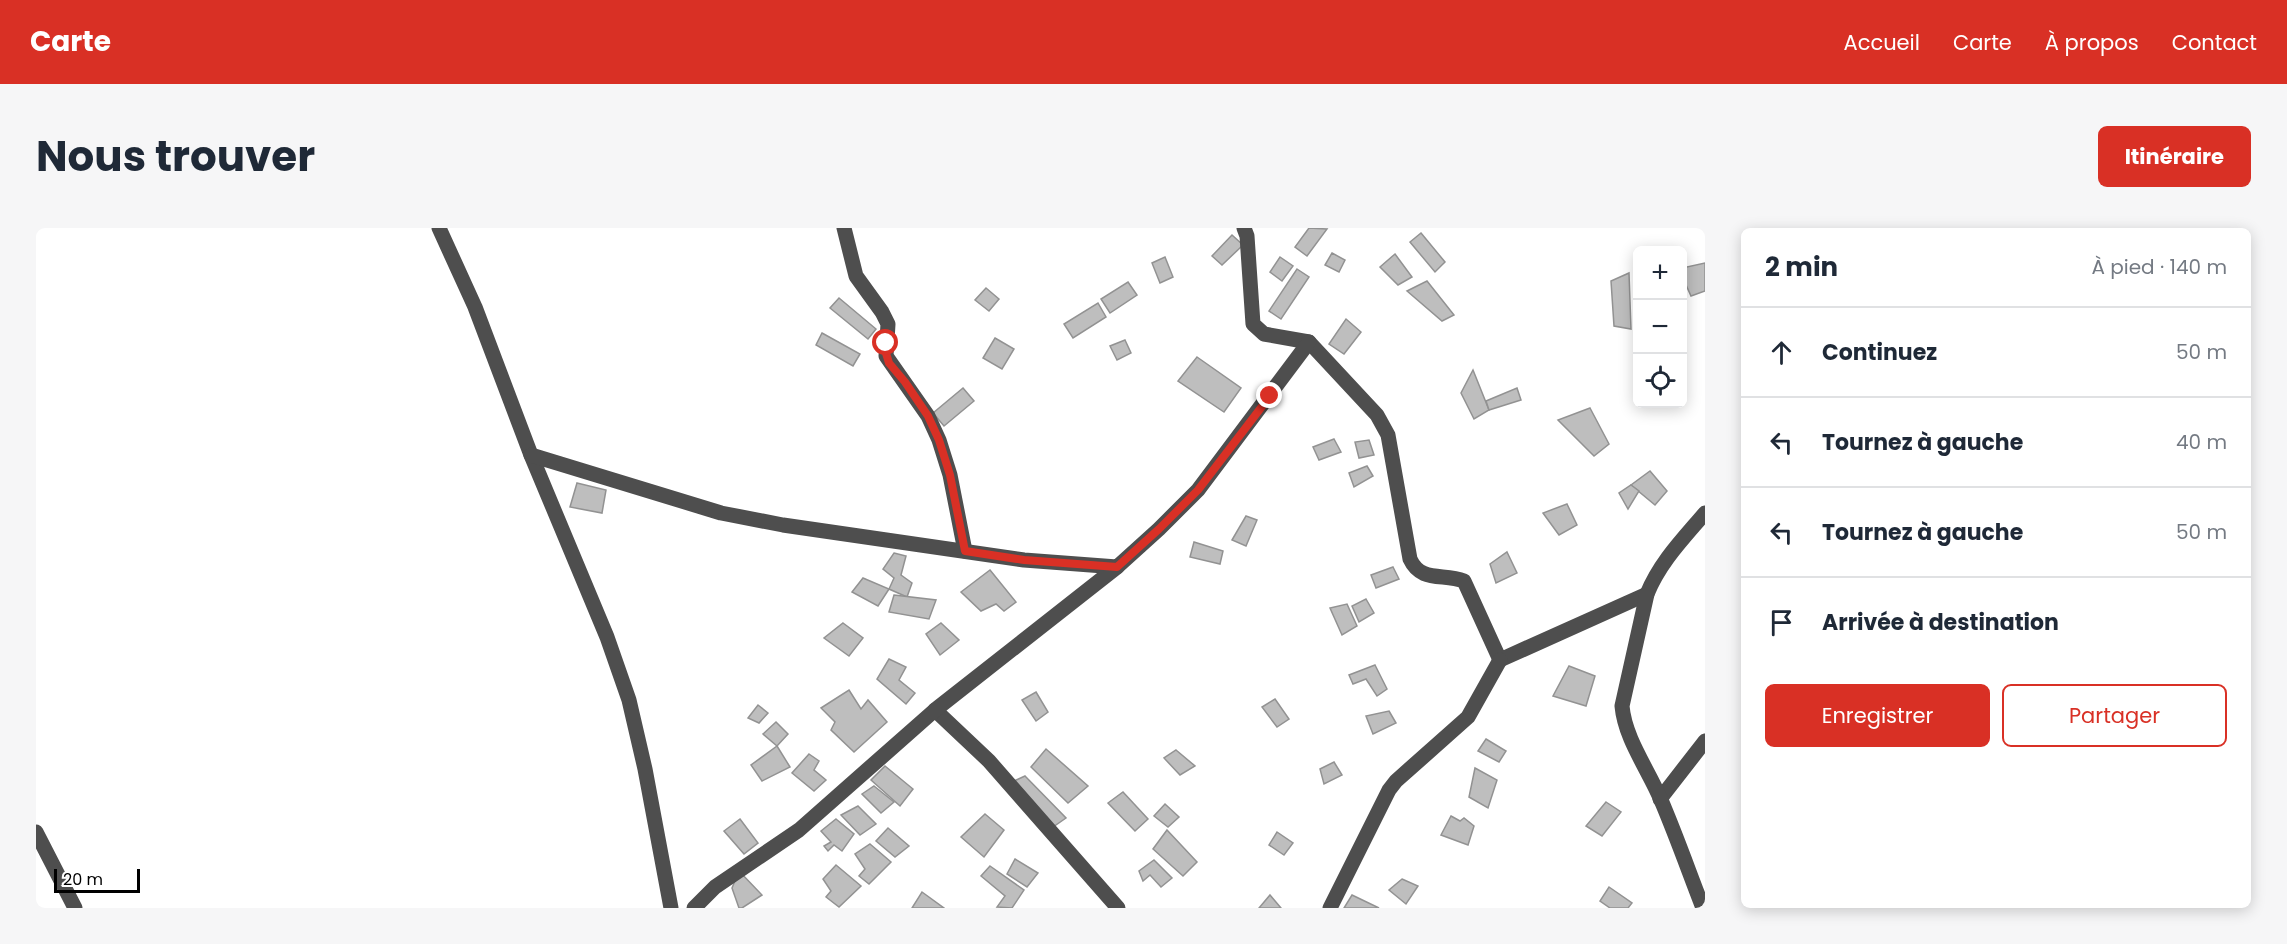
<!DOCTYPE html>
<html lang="fr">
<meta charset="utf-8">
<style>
body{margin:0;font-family:Poppins,sans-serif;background:#f6f6f7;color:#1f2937}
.controls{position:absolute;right:18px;top:18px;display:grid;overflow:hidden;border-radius:9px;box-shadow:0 3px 15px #0003}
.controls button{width:54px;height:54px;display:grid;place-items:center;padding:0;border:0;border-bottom:2px solid #e0e1e3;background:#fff;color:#1f2937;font:30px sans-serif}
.scale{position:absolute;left:18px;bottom:15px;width:86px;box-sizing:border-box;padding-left:6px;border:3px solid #000;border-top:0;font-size:16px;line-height:21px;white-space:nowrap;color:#000;-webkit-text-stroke:4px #fff;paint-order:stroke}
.stop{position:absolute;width:18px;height:18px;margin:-14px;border:4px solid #d93025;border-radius:50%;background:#fff}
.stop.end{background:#d93025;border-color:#fff;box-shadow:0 2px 6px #0008}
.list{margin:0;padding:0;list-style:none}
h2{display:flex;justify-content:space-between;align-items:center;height:78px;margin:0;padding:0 24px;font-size:26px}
h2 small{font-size:20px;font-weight:400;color:#747a83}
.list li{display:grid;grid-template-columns:39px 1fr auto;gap:18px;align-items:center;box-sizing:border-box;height:90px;padding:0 24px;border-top:2px solid #e0e1e3}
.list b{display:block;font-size:22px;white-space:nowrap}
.list em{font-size:20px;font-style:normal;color:#747a83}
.actions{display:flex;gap:12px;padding:18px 24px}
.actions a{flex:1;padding:14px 0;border:2px solid #d93025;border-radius:9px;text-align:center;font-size:21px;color:#d93025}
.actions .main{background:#d93025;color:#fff}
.icon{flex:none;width:33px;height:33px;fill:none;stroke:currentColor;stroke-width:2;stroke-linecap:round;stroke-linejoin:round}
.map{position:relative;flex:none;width:1669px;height:680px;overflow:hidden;border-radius:9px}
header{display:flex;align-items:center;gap:36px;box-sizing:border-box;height:84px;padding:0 30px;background:#d93025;color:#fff}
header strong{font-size:28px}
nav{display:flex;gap:33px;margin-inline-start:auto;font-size:21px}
.intro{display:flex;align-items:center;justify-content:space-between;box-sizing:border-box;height:144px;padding:0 36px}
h1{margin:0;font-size:42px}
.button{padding:15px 27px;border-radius:9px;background:#d93025;color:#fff;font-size:21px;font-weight:700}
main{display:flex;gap:36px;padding:0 36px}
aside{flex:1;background:#fff;border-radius:9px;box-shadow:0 3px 15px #0003}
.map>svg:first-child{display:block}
.building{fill:#bebebe;stroke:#929292;stroke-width:1.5}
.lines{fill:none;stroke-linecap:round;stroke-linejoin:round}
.minor{stroke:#4e4e4e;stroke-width:15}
.route{stroke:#d93025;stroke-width:8}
</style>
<header>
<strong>Carte</strong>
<nav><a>Accueil</a><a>Carte</a><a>À propos</a><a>Contact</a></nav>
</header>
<div class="intro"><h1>Nous trouver</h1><a class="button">Itinéraire</a></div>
<main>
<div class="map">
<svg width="1669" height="680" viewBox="0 0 1669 680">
<rect width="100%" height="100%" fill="#fff"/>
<!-- building -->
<g class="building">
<path d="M1273 0 1291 1 1271 28 1259 19Z"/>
<path d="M1385 5 1409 34 1399 44 1374 14Z"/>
<path d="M1196 7 1207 17 1186 37 1176 28Z"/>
<path d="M1296 25 1309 32 1303 44 1289 37Z"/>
<path d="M1359 26 1376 49 1362 57 1344 39Z"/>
<path d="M1129 29 1137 49 1124 55 1116 35Z"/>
<path d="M1244 29 1257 38 1246 53 1234 44Z"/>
<path d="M1669 35V63L1655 68 1646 48V40Z"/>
<path d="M1261 41 1273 49 1245 91 1233 83Z"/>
<path d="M1593 45 1595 101 1578 98 1575 53Z"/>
<path d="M1391 53 1418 87 1406 93 1371 63Z"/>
<path d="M1092 54 1101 67 1074 85 1065 71Z"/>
<path d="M950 60 963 71 953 83 939 72Z"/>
<path d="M803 70 840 101 832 111 794 80Z"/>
<path d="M1062 75 1070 89 1037 110 1028 96Z"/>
<path d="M1310 91 1325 104 1308 126 1293 116Z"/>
<path d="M786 105 824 126 817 138 780 117Z"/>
<path d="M959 110 978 121 966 141 947 130Z"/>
<path d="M1089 112 1095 125 1081 132 1074 118Z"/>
<path d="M1161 129 1205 160 1188 184 1142 153Z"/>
<path d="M1437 142 1453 182 1438 191 1425 165Z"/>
<path d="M927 160 938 173 908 198 897 185Z"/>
<path d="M1481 160 1485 172 1453 182 1450 173Z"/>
<path d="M1554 180 1573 216 1558 228 1522 192Z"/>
<path d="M1298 211 1305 224 1283 232 1277 219Z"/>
<path d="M1333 212 1338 227 1323 230 1319 214Z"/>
<path d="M1331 238 1337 248 1318 259 1313 245Z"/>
<path d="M1614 243 1631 263 1619 277 1595 257Z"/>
<path d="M541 255 570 262 566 285 534 279Z"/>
<path d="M1595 257 1603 263 1592 281 1583 265Z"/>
<path d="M1531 276 1541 297 1523 307 1507 285Z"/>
<path d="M1210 288 1221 292 1210 318 1196 312Z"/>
<path d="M1158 314 1187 323 1184 336 1154 329Z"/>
<path d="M1471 324 1481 345 1460 355 1454 336Z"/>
<path d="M858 325 870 328 865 347 876 355 871 369 853 361 858 350 847 341Z"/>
<path d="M1357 339 1363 351 1340 360 1335 347Z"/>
<path d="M954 342 980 374 968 383 960 376 945 383 925 364Z"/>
<path d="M827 350 853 361 842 378 816 364Z"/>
<path d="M858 367 900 372 893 391 853 384Z"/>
<path d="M1330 371 1338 385 1323 394 1316 378Z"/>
<path d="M1311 376 1321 398 1306 407 1294 380Z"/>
<path d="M807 395 827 410 813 428 788 410Z"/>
<path d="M905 395 923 412 904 427 890 406Z"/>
<path d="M853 431 870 439 863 452 879 465 870 476 841 451Z"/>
<path d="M1339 437 1351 461 1341 468 1330 451 1317 456 1313 447Z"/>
<path d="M1533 438 1559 448 1550 478 1517 468Z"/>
<path d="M813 462 825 481 832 472 851 494 818 524 795 502 799 494 785 480Z"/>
<path d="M1000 464 1012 484 1000 493 986 472Z"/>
<path d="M1239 471 1253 491 1241 499 1226 479Z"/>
<path d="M722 477 732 485 723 495 712 490Z"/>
<path d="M1353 483 1360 495 1337 506 1330 488Z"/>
<path d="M740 494 752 506 741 518 727 506Z"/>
<path d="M1450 511 1470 523 1463 534 1442 523Z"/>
<path d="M741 518 754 539 726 553 715 537Z"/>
<path d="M1010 521 1052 558 1032 575 995 539Z"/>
<path d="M1140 522 1159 538 1144 547 1128 530Z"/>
<path d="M773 526 783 533 778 542 790 552 778 563 756 545Z"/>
<path d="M1298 534 1306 547 1288 556 1284 541Z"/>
<path d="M849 538 877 561 864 578 835 552Z"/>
<path d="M1439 540 1461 552 1452 580 1433 569Z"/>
<path d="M989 548 1030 590 1017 599 978 553Z"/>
<path d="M838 558 858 574 845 585 826 566Z"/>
<path d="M1087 564 1112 591 1099 603 1072 575Z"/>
<path d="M1570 574 1585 584 1566 608 1550 598Z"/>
<path d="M1129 576 1143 589 1132 599 1118 588Z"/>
<path d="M822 578 840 596 824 607 805 587Z"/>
<path d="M949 586 968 602 948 629 925 609Z"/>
<path d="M1415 588 1424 593 1428 590 1438 598 1432 617 1405 607Z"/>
<path d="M704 591 722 615 708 626 688 603Z"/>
<path d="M800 591 818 606 806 623 798 617 792 623 788 618 795 614 785 603Z"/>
<path d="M852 600 873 618 859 629 840 613Z"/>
<path d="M1131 602 1161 634 1147 648 1117 621Z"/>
<path d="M1241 604 1257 615 1248 627 1233 617Z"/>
<path d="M834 616 855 634 833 656 823 648 829 641 819 626Z"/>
<path d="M979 631 1002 645 991 659 971 646Z"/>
<path d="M1118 632 1136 650 1125 659 1114 647 1107 653 1103 643Z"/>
<path d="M800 637 825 658 803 679 790 669 795 663 787 651Z"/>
<path d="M954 638 988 662 976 680 961 679 969 668 945 648Z"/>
<path d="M703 643 726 667 706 680H703L696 660Z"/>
<path d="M1366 651 1382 658 1370 676 1353 662Z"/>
<path d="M1573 659 1596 675 1592 680H1574L1564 673Z"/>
<path d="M886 664 908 680H876Z"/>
<path d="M1234 667 1245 680H1223Z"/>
<path d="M1316 667 1343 680H1308Z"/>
</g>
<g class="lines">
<!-- minor -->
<g class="minor">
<path d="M403 0 439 79 495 227 571 409 593 472 609 541 635 680"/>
<path d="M808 0 820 48 846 84 852 96 850 128 892 188 903 212 914 247 929 323"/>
<path d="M1208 0 1211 8 1217 96 1228 106 1273 114 1341 187 1352 207 1374 331C1385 355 1407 345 1428 353L1464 432 1611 366"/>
<path d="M495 227 685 285 747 297 988 332 1081 339 1123 301 1162 262 1273 114"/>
<path d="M899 482 953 533 1082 680"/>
<path d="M1624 571 1669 513"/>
<path d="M0 604 39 680"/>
<path d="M658 680 679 659 763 602 899 482 1081 339"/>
<path d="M1294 680 1353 562 1360 553 1432 489 1464 432"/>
<path d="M1667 680C1653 644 1640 607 1625 572 1612 541 1589 511 1586 478L1611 366C1624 334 1647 311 1669 285"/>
</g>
</g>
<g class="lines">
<!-- route -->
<path class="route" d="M850 115 849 122 853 135 869 154 892 188 903 212 914 247 929 323 988 332 1081 339 1123 301 1162 262 1234 168"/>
</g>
</svg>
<div class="controls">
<button>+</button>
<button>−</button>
<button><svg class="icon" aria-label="locate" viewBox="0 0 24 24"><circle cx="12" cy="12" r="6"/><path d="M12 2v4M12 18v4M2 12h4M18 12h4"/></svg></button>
</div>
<div class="scale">20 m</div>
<div class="stop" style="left:850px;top:115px"></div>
<div class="stop end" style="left:1234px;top:168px"></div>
</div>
<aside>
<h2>2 min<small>À pied · 140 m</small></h2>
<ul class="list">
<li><svg class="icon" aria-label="ahead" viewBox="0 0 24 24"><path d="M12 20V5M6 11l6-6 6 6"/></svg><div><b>Continuez</b></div><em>50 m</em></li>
<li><svg class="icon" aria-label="left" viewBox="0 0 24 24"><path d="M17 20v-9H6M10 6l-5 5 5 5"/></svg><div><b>Tournez à gauche</b></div><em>40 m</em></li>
<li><svg class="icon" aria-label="left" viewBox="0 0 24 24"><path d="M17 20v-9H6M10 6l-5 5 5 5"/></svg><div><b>Tournez à gauche</b></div><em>50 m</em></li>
<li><svg class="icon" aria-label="arrive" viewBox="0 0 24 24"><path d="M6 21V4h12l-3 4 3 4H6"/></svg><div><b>Arrivée à destination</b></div></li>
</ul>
<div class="actions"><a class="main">Enregistrer</a><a>Partager</a></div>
</aside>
</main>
